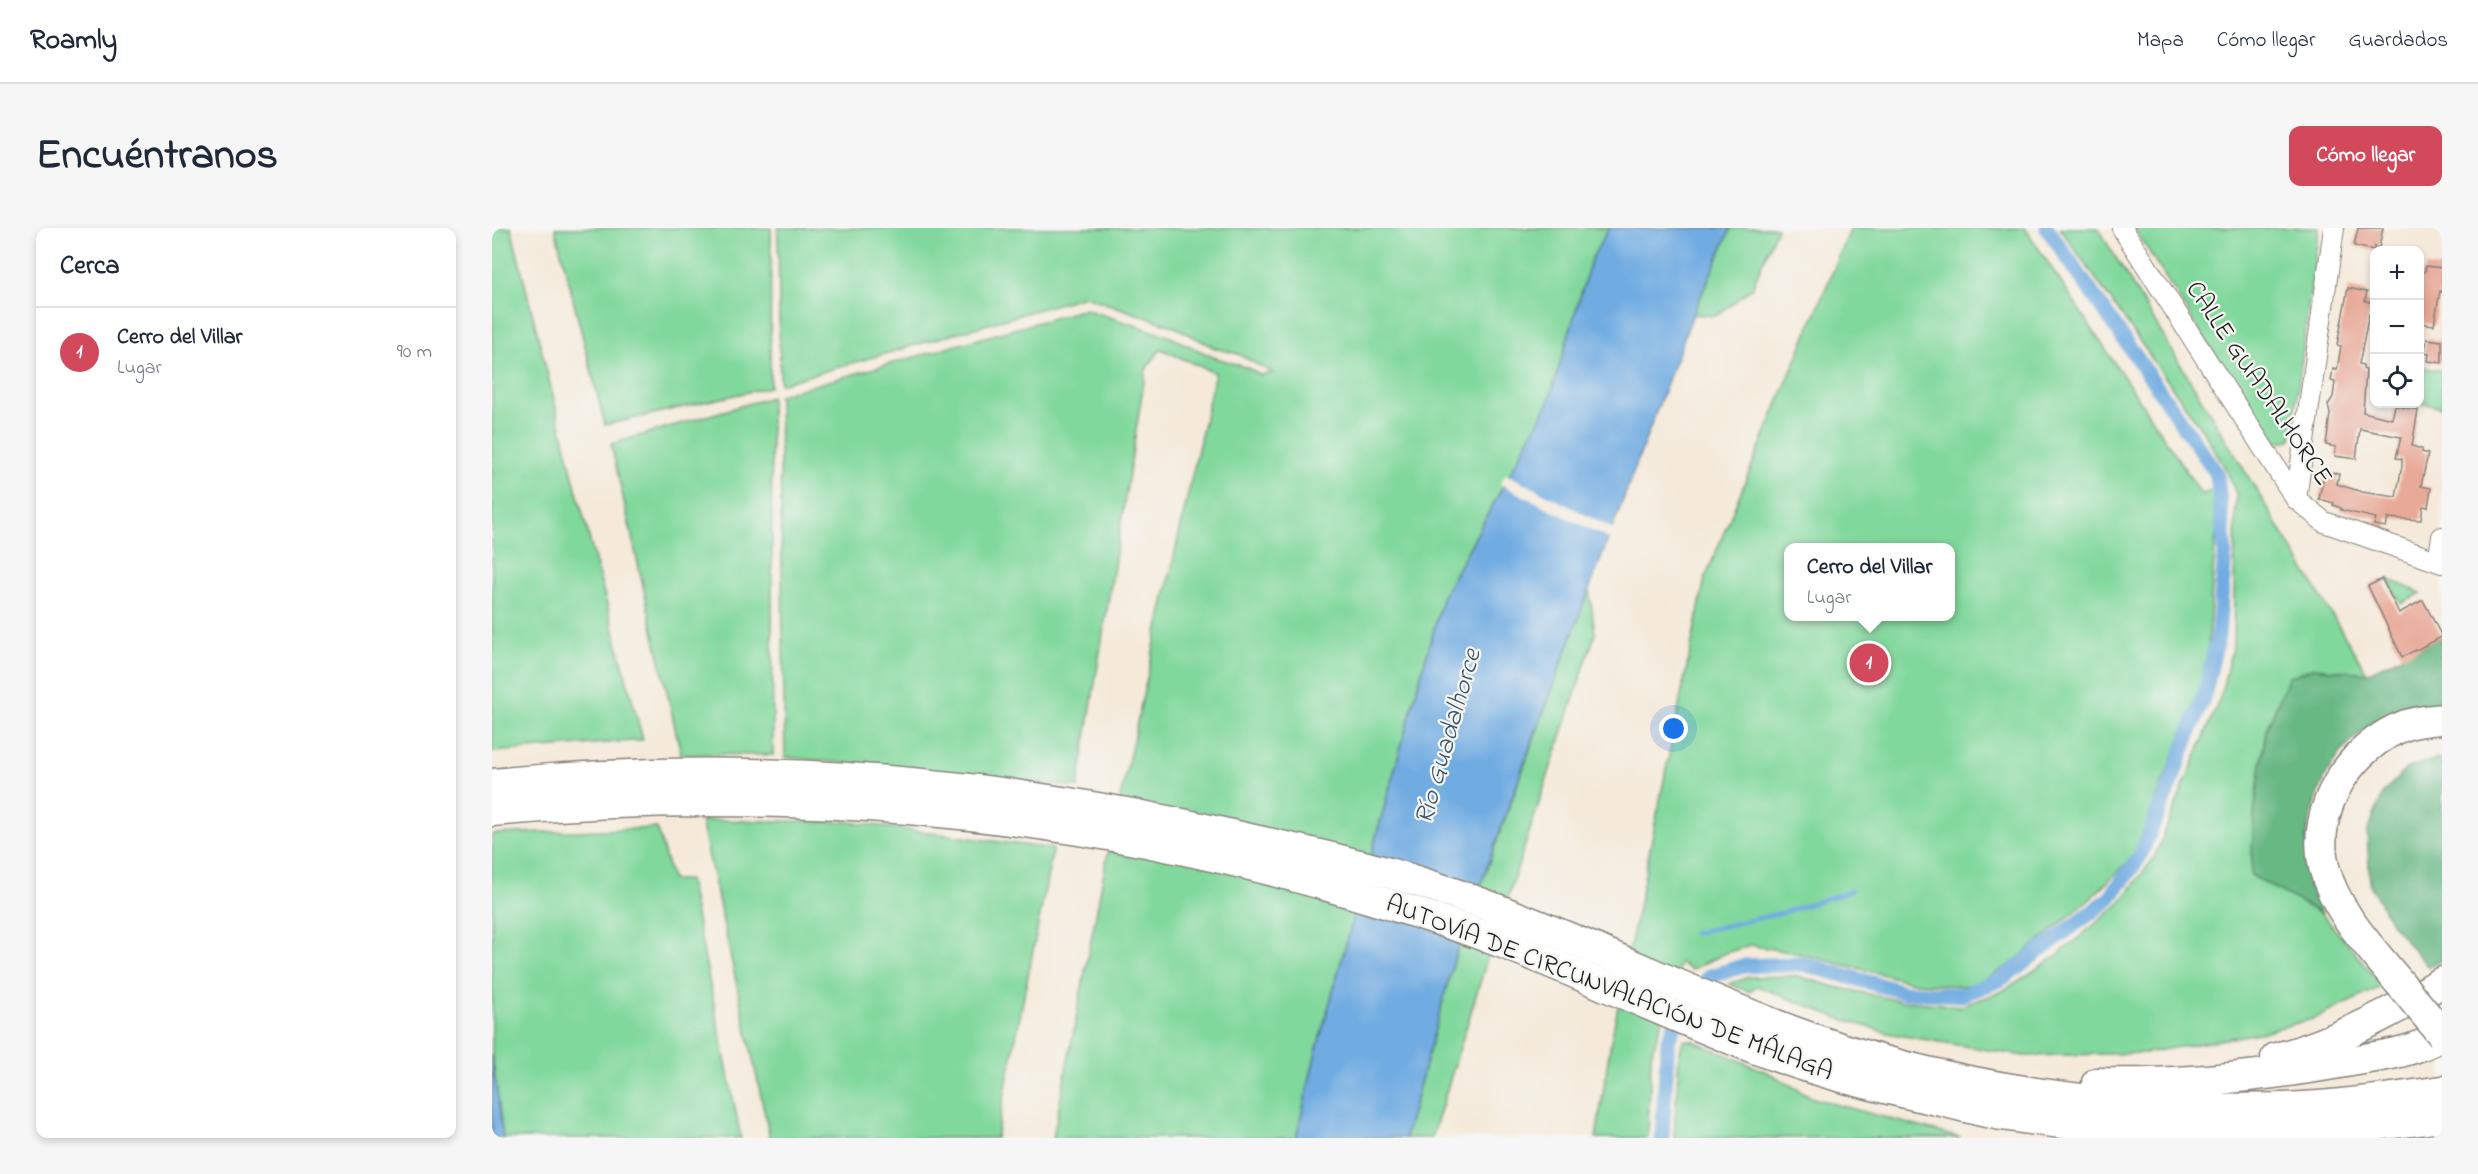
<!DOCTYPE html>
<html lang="es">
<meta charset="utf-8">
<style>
body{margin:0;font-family:"Indie Flower",sans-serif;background:#f6f6f7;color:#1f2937}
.controls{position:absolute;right:18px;top:18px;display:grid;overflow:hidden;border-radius:12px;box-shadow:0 3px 9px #0003}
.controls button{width:54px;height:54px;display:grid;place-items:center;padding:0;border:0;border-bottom:2px solid #e0e1e3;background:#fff;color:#1f2937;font:30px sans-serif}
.you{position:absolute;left:1182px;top:501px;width:21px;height:21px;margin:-15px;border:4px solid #fff;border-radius:50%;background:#1a73e8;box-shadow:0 0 0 9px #1a73e833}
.badge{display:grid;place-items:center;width:39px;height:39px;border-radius:50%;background:#d1495b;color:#fff;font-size:20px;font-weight:700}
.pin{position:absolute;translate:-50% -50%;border:3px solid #fff;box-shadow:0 2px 6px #0006}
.popup{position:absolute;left:1292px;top:315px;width:171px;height:78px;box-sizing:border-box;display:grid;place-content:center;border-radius:12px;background:#fff;filter:drop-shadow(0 2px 4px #0005);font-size:20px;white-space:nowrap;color:#747a83}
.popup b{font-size:22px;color:#1f2937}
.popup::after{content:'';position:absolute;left:50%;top:100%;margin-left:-12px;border:12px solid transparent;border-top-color:#fff}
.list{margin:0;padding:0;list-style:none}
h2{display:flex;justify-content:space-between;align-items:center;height:78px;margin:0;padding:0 24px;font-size:26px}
h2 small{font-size:20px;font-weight:400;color:#747a83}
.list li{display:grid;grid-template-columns:39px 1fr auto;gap:18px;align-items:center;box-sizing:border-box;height:90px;padding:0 24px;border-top:2px solid #e0e1e3}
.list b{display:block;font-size:22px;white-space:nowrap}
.list p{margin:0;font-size:20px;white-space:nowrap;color:#747a83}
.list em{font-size:20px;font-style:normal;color:#747a83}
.icon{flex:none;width:33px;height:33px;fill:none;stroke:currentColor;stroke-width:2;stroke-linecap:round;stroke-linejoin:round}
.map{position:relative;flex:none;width:1950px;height:910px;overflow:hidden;border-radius:12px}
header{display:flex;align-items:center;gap:36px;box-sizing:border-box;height:84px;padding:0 30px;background:#fff;border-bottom:2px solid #e0e1e3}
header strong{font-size:28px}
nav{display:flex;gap:33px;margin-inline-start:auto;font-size:21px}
.intro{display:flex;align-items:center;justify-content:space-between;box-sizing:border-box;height:144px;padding:0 36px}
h1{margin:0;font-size:42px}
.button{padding:15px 27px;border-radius:12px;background:#d1495b;color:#fff;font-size:21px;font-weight:700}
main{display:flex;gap:36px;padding:0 36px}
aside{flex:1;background:#fff;border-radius:12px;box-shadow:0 3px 9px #0003}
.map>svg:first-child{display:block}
.green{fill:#81d89c;stroke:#4e7a5c;stroke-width:1.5;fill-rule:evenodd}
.forest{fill:#68b884;stroke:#426a50;stroke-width:1.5}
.water{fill:#70abe1;stroke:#46647e;stroke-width:1.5}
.pier{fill:#f5eada}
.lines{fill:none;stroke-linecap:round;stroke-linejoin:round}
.stream{stroke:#70abe1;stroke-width:4.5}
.canal{stroke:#70abe1;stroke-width:15}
.building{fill:#e8a998}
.minor-casing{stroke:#88837b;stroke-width:22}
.highway-casing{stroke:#88837b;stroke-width:33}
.minor{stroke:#fff;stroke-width:20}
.highway{stroke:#fff;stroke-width:30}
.highway-bridge-casing{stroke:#88837b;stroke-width:33;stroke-linecap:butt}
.highway-bridge{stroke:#fff;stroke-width:30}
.labels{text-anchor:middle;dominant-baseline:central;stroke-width:4.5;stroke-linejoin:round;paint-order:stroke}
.street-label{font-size:26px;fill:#1c1c1c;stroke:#f6f6f2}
.water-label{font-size:27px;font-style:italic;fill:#3e556b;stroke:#f6f6f2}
</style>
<header>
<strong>Roamly</strong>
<nav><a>Mapa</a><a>Cómo llegar</a><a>Guardados</a></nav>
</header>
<div class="intro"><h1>Encuéntranos</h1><a class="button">Cómo llegar</a></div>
<main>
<aside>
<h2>Cerca<small></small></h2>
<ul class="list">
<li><span class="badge">1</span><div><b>Cerro del Villar</b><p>Lugar</p></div><em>90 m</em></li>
</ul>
</aside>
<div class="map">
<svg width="1950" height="910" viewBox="0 0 1950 910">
<rect width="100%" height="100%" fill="#f6f6f2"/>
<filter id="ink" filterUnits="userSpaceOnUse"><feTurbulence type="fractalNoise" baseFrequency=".0167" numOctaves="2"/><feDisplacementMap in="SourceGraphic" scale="12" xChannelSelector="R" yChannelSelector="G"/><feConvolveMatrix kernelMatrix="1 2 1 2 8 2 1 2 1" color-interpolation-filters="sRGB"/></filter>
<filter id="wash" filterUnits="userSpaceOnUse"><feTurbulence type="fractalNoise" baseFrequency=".008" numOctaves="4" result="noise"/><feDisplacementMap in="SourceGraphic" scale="24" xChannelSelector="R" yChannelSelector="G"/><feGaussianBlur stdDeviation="1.35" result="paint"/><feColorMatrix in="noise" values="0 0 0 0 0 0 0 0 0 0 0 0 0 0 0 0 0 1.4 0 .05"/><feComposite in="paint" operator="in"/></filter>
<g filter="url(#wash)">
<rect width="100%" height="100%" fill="#f5eada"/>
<!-- green -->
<g class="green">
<path d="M0 0H19L85 264 151 512 0 524Z"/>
<path d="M63 0H279L278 159 113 197Z"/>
<path d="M286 0H1117L1099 32 1056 176 951 368 824 824 804 910H561L615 629 723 145 669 121 654 141 586 559 293 529 287 167 593 81 676 108 721 129 756 140 768 147 781 145 746 126 723 120 683 99 593 68 288 156Z"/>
<path d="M1239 0H1285L1260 60 1224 88 1201 86Z"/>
<path d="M1359 0H1533L1710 267 1722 261 1724 304 1715 431 1705 469 1641 629 1596 673 1520 735 1488 755 1471 758 1425 755 1308 726 1258 717 1234 725 1199 742 1188 735 1159 828 1156 910H1104L1119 813 1213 350ZM1296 320H1458V388H1296Z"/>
<path d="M1568 0H1606L1875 445 1820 440 1797 449 1774 502 1762 586 1759 647 1830 686 1891 758 1824 790 1767 805 1653 825 1532 828 1400 806 1346 790 1265 758 1257 764 1237 756 1257 749 1306 748 1343 759 1410 773 1470 778 1511 763 1567 726 1627 676 1662 630 1728 470 1741 416 1744 266 1735 243 1711 203Z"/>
<path d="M1642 0H1827L1799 212 1779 215Z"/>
<path d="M1928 139 1950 143V179L1928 175Z"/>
<path d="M279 169 281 527 189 526 119 216Z"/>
<path d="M1896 351 1929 365 1909 376Z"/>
<path d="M1097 361 1103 406 995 732 940 910H913L964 725Z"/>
<path d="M209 592 357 594 561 621 504 910H278Z"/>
<path d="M165 600 180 652H197L249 910H11L0 826V606Z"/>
<path d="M1191 812 1202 813 1277 845 1321 870 1469 910H1182L1187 828Z"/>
</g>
<!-- forest -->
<g class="forest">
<path d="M1950 409V476C1932 478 1913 479 1896 487 1859 505 1832 539 1822 580 1819 589 1814 601 1814 611 1814 637 1821 662 1830 686L1759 647 1762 586 1774 502 1797 449 1820 440 1875 445Z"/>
<path d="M1946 531H1950V732L1937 740 1900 696 1878 657 1875 604 1892 564 1915 540Z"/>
</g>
<!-- water -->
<g class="water">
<path d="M1117 0H1239L1201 86 1041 511 964 725 913 910H804L824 824 951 368 1056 176 1099 32Z"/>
<path d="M0 826 11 910H0Z"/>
</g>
<!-- pier -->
<path class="pier" d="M1014 246 1123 302 1119 312 1008 256Z"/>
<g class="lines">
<!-- stream -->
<path class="stream" d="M1202 705 1289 685 1359 663"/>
<!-- canal -->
<path class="canal" d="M1170 910 1176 812 1192 779 1218 748 1252 738 1311 736 1412 764 1470 767 1508 752 1616 672 1647 630 1680 552 1713 464 1726 407 1733 326 1725 246 1555 0"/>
</g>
<g id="blocks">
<!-- building -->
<g class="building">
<path d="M1866 0H1891L1887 20 1882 19V22L1862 18Z"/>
<path d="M1934 38 1950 40V64L1948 63 1942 97 1928 95V47L1933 43Z"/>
<path d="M1856 60 1875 64 1873 73 1882 75 1881 87 1877 86 1867 136 1871 137V141L1874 142 1871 184 1900 191 1903 178 1926 182 1920 218 1930 221V224L1936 226 1929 258 1939 260 1936 279 1931 278 1929 292 1896 290 1894 299 1882 297 1884 290 1849 282V280L1841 277 1842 275 1827 271 1833 243 1847 246 1845 256 1870 264 1904 269 1910 238V231L1904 230 1909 209 1868 201 1864 231 1843 228 1844 219 1834 217 1838 186 1836 177 1841 169 1843 154 1839 153 1841 141 1845 142 1849 118 1845 117Z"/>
<path d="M1935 111 1950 113V135L1936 133 1937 126 1932 125Z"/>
<path d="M1890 351 1907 385 1931 372 1950 409 1910 429 1876 358Z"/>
</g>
</g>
</g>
<g filter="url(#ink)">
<use href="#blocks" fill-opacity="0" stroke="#88837b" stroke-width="1.5"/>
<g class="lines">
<defs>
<g id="minor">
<path d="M1630 0 1804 271 1832 294 1950 335"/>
<path d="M1804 271 1842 0"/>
<path d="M1946 333 1950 309"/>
</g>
<g id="highway">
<path d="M0 556C254 531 510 552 758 611 820 625 882 639 943 659 1064 699 1178 757 1297 802 1446 859 1631 885 1790 880 1844 878 1897 871 1950 863"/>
<path d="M0 583C277 558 558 579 826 655 887 673 949 691 1008 714 1101 750 1192 795 1286 829 1336 847 1389 860 1441 871 1464 876 1487 883 1510 887 1656 910 1804 910 1950 889"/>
<path d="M1906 753C1878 719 1843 683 1832 639 1818 580 1859 517 1914 497 1925 493 1938 492 1950 491"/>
<path d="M1784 830C1838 817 1902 783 1950 754"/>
<path d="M1605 855C1689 857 1776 848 1859 833 1890 828 1923 824 1950 807"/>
</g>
</defs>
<!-- minor casing -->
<use href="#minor" class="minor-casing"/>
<!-- highway casing -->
<use href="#highway" class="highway-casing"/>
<!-- minor -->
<use href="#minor" class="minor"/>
<!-- highway -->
<use href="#highway" class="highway"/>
<defs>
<path id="highway-bridge" d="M1906 753 1950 806"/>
</defs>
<!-- highway-bridge casing -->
<use href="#highway-bridge" class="highway-bridge-casing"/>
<!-- highway-bridge -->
<use href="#highway-bridge" class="highway-bridge"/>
</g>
</g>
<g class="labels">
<!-- street labels -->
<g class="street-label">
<text transform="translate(1766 156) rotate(56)">CALLE GUADALHORCE</text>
<text transform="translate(1117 761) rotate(21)">AUTOVÍA DE CIRCUNVALACIÓN DE MÁLAGA</text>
</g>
<!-- water labels -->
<g class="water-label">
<text transform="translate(957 509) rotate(-74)">Río Guadalhorce</text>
</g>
</g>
</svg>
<div class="controls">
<button>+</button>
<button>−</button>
<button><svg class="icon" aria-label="locate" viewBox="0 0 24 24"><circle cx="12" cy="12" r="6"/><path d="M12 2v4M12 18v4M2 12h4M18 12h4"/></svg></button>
</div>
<div class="you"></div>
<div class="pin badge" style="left:1377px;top:435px">1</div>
<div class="popup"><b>Cerro del Villar</b>Lugar</div>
</div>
</main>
